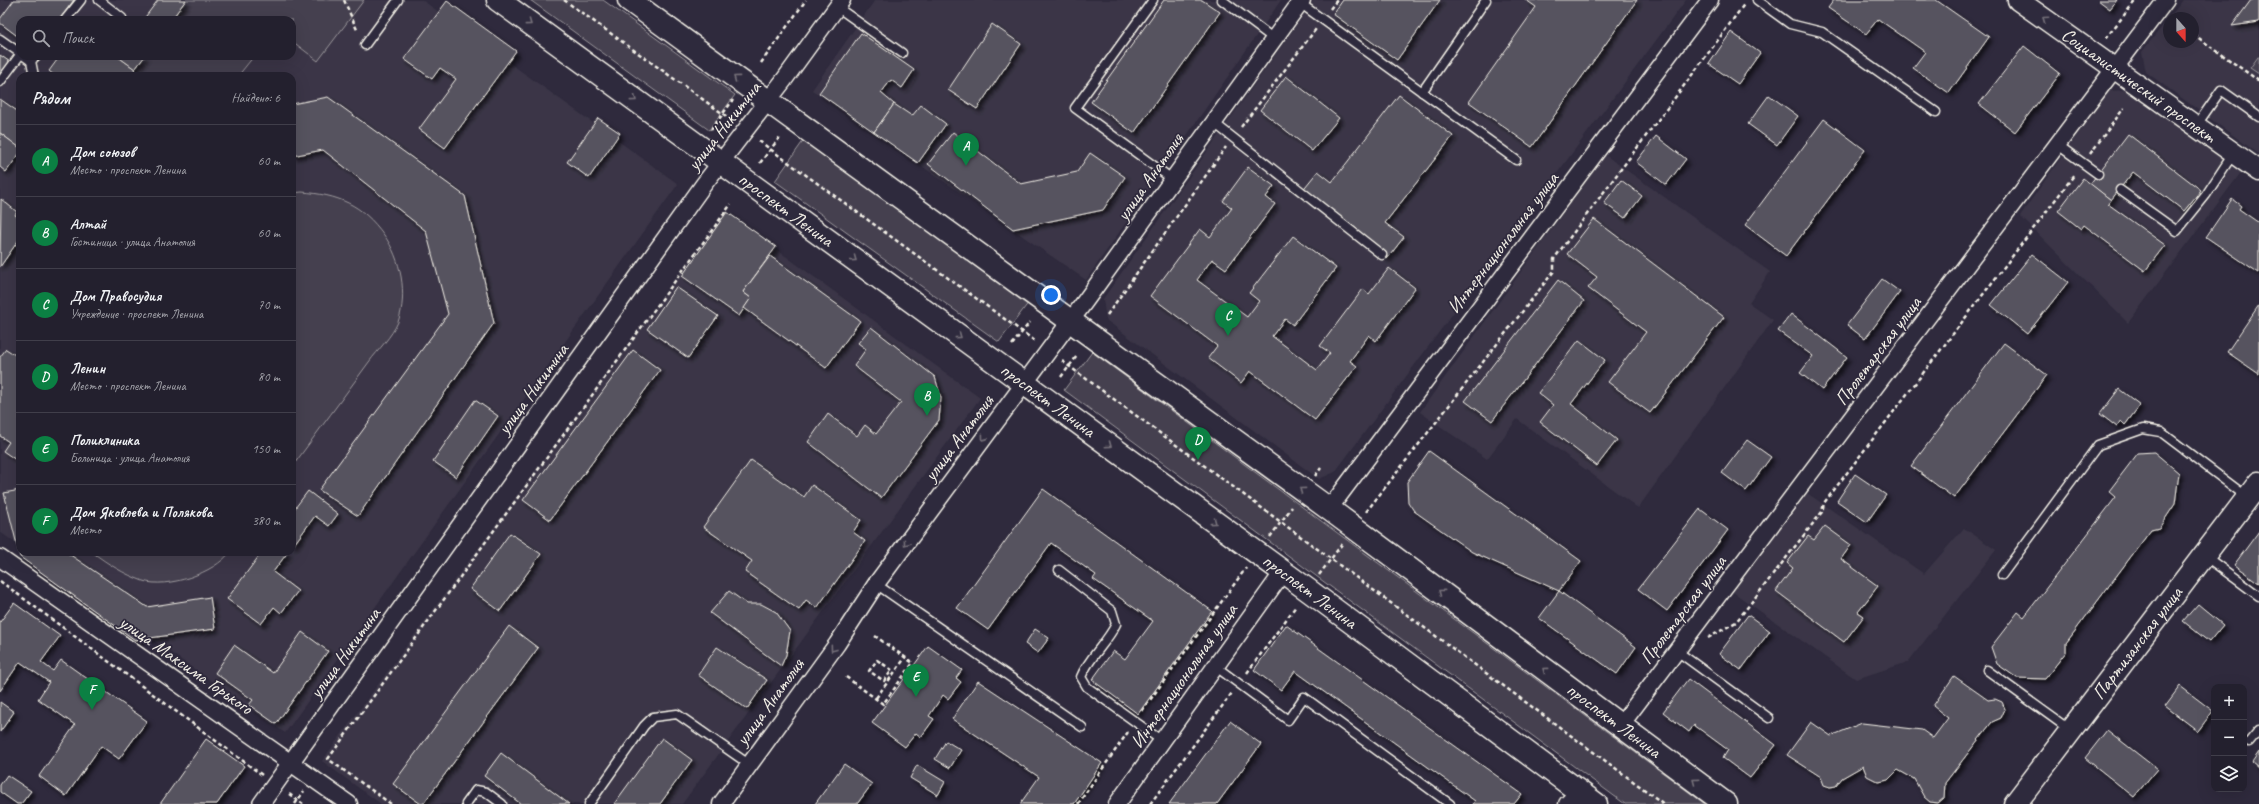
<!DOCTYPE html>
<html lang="ru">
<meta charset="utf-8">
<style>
body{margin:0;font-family:Caveat,sans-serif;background:#2f2d3a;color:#f1f3f6}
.controls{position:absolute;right:12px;bottom:12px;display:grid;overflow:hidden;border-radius:8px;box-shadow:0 4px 16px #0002}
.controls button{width:36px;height:36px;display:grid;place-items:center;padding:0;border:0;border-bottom:1px solid #403e4a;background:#23202e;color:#f1f3f6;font:20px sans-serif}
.compass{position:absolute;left:2163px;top:12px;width:36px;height:36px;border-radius:50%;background:#23202e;box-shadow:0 4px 16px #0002;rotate:159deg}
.you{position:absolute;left:1051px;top:295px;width:14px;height:14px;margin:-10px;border:3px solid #fff;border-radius:50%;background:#1a73e8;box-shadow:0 0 0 6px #1a73e833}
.badge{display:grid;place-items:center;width:26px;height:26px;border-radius:50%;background:#0b8043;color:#fff;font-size:13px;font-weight:700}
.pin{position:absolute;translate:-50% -33px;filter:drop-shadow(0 1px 2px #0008)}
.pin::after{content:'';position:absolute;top:21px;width:14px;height:12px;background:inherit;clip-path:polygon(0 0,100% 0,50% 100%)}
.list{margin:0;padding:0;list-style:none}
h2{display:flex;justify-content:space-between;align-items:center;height:52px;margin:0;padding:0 16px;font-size:17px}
h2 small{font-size:13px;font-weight:400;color:#a3a3aa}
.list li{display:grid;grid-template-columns:26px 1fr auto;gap:12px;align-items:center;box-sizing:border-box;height:72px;padding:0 16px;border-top:1px solid #403e4a}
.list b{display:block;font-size:15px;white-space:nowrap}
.list p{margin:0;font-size:13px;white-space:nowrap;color:#a3a3aa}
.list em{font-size:13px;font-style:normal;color:#a3a3aa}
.icon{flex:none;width:22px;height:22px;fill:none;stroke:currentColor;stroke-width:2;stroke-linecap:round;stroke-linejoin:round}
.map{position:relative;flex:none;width:2259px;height:804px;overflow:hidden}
.search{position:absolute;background:#23202e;box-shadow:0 4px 16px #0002;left:16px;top:16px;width:280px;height:44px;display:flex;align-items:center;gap:10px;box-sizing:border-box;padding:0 14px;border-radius:12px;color:#a3a3aa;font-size:15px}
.panel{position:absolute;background:#23202e;box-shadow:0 4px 16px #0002;left:16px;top:72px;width:280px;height:484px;border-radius:12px}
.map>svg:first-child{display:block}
.built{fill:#3b3647;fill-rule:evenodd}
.green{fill:#454050;stroke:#9c989c}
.building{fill:#56525f;stroke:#f4f1e8;filter:url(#shadow)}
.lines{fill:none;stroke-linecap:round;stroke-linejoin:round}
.service-casing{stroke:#f4f1e8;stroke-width:11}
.minor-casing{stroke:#f4f1e8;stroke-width:19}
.tertiary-casing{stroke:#f4f1e8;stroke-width:23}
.secondary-casing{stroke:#f4f1e8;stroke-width:25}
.primary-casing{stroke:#f4f1e8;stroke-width:25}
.path{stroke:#f4f1e8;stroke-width:2.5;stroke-dasharray:4 3;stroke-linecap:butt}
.service{stroke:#2f2a3d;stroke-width:8}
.minor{stroke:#2f2a3d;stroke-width:16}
.tertiary{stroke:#2f2a3d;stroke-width:20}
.secondary{stroke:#2f2a3d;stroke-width:22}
.primary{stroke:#2f2a3d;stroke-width:22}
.oneway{stroke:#747079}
.labels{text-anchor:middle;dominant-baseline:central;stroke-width:3.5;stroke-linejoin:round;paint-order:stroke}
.street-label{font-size:19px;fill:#f4f1e8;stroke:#2f2a3d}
</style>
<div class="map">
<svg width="2259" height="804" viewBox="0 0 2259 804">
<defs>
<filter id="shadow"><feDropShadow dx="3.5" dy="3.5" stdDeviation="2" flood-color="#0009"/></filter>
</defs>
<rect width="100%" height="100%" fill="#2f2a3d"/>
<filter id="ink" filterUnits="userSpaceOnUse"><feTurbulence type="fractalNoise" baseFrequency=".025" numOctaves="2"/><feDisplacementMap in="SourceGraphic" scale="8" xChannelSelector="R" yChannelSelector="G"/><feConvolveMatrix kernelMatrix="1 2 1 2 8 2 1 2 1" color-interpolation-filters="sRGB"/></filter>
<g filter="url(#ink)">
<!-- built -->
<g class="built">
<path d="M0 0H422L678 184 285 733 28 552H292V76H20V546L0 532ZM20 20H292V56H20Z"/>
<path d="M875 0H1281L1086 280 812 90Z"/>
<path d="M1314 0H1686L1335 472 1319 479 1106 320 1103 299Z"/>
<path d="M2183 0H2259V154L2146 72 2142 52ZM2169 18H2193V42H2169Z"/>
<path d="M2127 90 2242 171 2128 323 2020 216 2108 91Z"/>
<path d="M1605 155 1770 272 1749 303 1773 320 1638 508 1517 419 1487 459 1420 412Z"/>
<path d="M725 212 980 398 682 804H381L322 761Z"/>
<path d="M1807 493 1924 574 1964 528 1996 550 1908 662 1856 679 1733 592Z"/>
</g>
<!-- green -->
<g class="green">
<path d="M186 0H364L318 61 292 41V20H171Z"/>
<path d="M530 0H603L735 95 709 130Z"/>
<path d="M145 56H254L238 76H130Z"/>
<path d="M2258 57H2259V74L2250 68Z"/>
<path d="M804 140 1029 302 999 342 775 181Z"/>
<path d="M302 192C338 195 362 204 384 235 401 259 408 294 398 322 392 336 378 350 369 362 343 397 318 432 292 467V193Z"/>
<path d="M1092 352 1705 804H1625L1064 390Z"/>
<path d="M92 552H230C215 573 167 589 143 581 124 574 108 564 92 552Z"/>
</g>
<!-- building -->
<g class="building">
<path d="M14 0H74L59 20H20V38L0 23V19Z"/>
<path d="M158 0H186L171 20H143Z"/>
<path d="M1164 0H1202L1220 12 1134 133 1091 102Z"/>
<path d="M1343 0H1440L1397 60 1333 14Z"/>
<path d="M1526 0H1637L1532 147 1469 102 1536 7Z"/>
<path d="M1834 0H1936L1989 37 1949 93 1913 68 1925 52 1878 19 1866 34 1828 8Z"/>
<path d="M2098 0H2117L2110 9Z"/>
<path d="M2251 0H2259V22L2232 26Z"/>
<path d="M447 1 516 51 445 148 419 129 456 79 440 68 432 79 404 59Z"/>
<path d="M992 24 1021 44 977 109 948 90Z"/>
<path d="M1731 32 1760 53 1738 84 1709 64Z"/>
<path d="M861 33 914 70 902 88 891 80 881 93 894 104 874 132 819 93Z"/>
<path d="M2024 46 2060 74 2015 132 1979 104Z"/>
<path d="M0 55 10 62 0 74Z"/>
<path d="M60 56H117L135 69 130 76H55L49 71Z"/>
<path d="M117 56H145L135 69Z"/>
<path d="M1286 76 1339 118 1312 151 1260 110Z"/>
<path d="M1399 95 1453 136 1385 223 1404 237 1387 259 1301 192 1318 171 1332 182Z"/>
<path d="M1769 95 1798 116 1777 145 1748 124Z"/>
<path d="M328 97 465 196 494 323 358 516 319 490 448 314 426 231 323 150 292 156V104Z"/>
<path d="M0 99 20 113V148L0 133Z"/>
<path d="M894 104 912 116 921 105 946 124 918 163 874 132Z"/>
<path d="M598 118 620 133 589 178 567 162Z"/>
<path d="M1824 119 1865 150 1786 256 1745 225Z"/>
<path d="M953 132 1021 184 1077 172 1090 153 1125 177 1103 210 1013 229 928 164Z"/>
<path d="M0 133 20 148V153L6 172 0 167Z"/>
<path d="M2128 134 2201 190 2184 211 2133 172 2111 200 2090 184Z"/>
<path d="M1656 136 1686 159 1666 185 1636 162Z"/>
<path d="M1248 167 1274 186 1266 197 1275 204 1226 269 1212 259 1197 280 1247 317 1259 301 1249 293 1293 236 1336 268 1293 325 1285 319 1272 336 1317 370 1330 353 1320 346 1363 289 1369 294 1389 268 1415 288 1376 341 1369 335 1350 361 1357 366 1315 420 1250 371 1241 383 1208 358 1217 346 1150 296 1200 229 1210 237 1232 208 1223 201Z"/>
<path d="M2083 178 2111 200 2108 204 2165 245 2145 271 2084 225 2081 229 2058 211Z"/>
<path d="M1621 180 1642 196 1625 218 1604 203Z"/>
<path d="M1 199 17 212 15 215 20 220V238L0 267Z"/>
<path d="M2232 199 2241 206 2239 209 2259 223V273L2206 237Z"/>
<path d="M727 212 776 247 743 292 751 298 739 316 682 276Z"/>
<path d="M1594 219 1724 317 1650 413 1608 382 1646 332 1588 288 1597 277 1567 254Z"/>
<path d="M2032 254 2068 282 2027 334 1991 305Z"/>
<path d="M770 256 860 321 826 368 744 308 751 298 743 292Z"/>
<path d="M1882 279 1900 292 1865 339 1847 325Z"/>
<path d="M1558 280 1584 301 1492 421 1465 401Z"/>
<path d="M676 287 718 316 688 358 647 329Z"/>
<path d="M2259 305V374L2227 352Z"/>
<path d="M1791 314 1847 357 1822 390 1800 373 1813 356 1778 331Z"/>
<path d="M871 327 935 377 941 398 939 420 881 498 808 442 828 414 857 436 865 425 876 434 901 402 854 366 866 349 858 343Z"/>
<path d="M1579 340 1605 360 1571 404 1617 440 1597 466 1540 422 1553 405 1538 393Z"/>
<path d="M2004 343 2047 375 1954 498 1911 466Z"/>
<path d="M6 349 20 358 19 462 3 451 9 442 0 436V357Z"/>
<path d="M633 350 660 370 550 520 523 500Z"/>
<path d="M2119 389 2140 405 2125 425 2121 421 2117 427 2100 414Z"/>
<path d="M475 400 498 416 456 477 433 461Z"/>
<path d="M1747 440 1771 457 1746 491 1722 473Z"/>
<path d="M1429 451 1581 561 1559 591 1472 552 1414 511 1408 502 1407 482Z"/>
<path d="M2154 452 2179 473 2175 504 2159 528 2151 530 2066 643V652L2045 679 2017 678 1997 664 1991 647 2018 612 2024 617 2116 497 2109 491 2138 453Z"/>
<path d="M751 460 804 497 812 485 861 520 853 532 865 541 817 608 806 600 799 610 745 572 752 561 703 527Z"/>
<path d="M1855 474 1886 495 1867 522 1837 501Z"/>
<path d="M1043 489 1212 611 1138 714 1092 680 1113 651 1125 659 1153 621 1093 579 1096 575 1051 543 988 630 957 608Z"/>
<path d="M20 490V552H66L147 607 210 597 215 629 135 640 20 557 4 493Z"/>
<path d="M308 491 338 514 329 526 315 516 292 547V512Z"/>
<path d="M1700 509 1728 530 1667 611 1638 589Z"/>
<path d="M1825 526 1851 545 1841 559 1878 586 1858 612 1864 616 1844 642 1776 591 1793 568 1787 563 1808 536 1814 540Z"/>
<path d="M2259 531V583L2234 565Z"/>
<path d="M510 533 541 554 500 611 470 589Z"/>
<path d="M262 552H288L273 572 298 591 281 613 274 607 261 624 227 599Z"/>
<path d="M729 591 747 604H761L776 612 790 631 786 655 781 666 710 613Z"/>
<path d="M1559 591 1636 647 1617 674 1539 618Z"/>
<path d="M14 603 60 636 41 662 53 671 61 660 147 721 119 759 101 746 66 796 39 776 75 725 38 699 49 682 20 662 0 691V622Z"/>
<path d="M2198 604 2223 625 2209 642 2183 621Z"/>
<path d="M1748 615 1770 631 1741 670 1719 654Z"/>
<path d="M1286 625 1522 794 1514 804H1473L1475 801 1295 671 1281 690 1254 670Z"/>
<path d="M509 626 538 648 423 804H421L393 784Z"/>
<path d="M1035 629 1049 638 1038 653 1025 644Z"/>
<path d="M302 632 328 651 276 724 249 705 253 700 215 673 234 645 273 673Z"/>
<path d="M928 646 962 670 956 678 961 682 948 699 943 695 929 716 934 719 921 737 916 733 905 747 872 723Z"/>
<path d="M717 647 767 680 747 709 698 675Z"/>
<path d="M1954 676 1988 700 1995 699 2002 702 2005 709 2001 718 1992 722 1945 783 1944 798 1938 803 1930 802 1924 797 1914 779 1898 770 1888 780 1879 782 1867 776 1863 766 1842 778 1836 786 1830 787 1824 785 1821 777 1787 755 1811 722 1831 736 1862 723 1922 730 1933 738 1948 718 1933 706Z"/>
<path d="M1688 679 1776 745 1750 778 1723 758 1728 750 1694 725 1689 732 1663 712Z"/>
<path d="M978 681 1102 763 1074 804H1020L1039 777 952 719Z"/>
<path d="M2180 686 2213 711 2198 731 2165 706Z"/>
<path d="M0 702 14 712 0 732Z"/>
<path d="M1230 721 1261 744 1217 804H1169Z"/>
<path d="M2107 730 2157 769 2134 797 2085 758Z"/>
<path d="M662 738 692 760 660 804H614Z"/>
<path d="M206 739 244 766 217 804H160Z"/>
<path d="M946 741 961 750 950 768 935 759Z"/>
<path d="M2259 752V768L2252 762Z"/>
<path d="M501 753 569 804H521L484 776Z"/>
<path d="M844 764 872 784 857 804H815Z"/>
<path d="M917 765 945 782 938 795 910 778Z"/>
<path d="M7 775 31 791 21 804H17L0 792V785Z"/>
</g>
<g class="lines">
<defs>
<g id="service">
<path d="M99 0 122 18"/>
<path d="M1153 0 1075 108 1172 179"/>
<path d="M1222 0 1274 39"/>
<path d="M1757 0 1790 24 1822 32 1936 112"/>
<path d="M1300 3 1516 160"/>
<path d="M837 7 902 53"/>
<path d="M65 20 81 0"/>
<path d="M0 39 20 53"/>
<path d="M365 45 398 0"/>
<path d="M24 56 31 61 36 56"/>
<path d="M31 61 34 76"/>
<path d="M0 82 20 55"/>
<path d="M1422 92 1486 0"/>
<path d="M1213 122 1382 255"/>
<path d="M2196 126 2221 90 2259 117"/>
<path d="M2058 145 2098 174"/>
<path d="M2120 190 2177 231 2206 195 2233 154"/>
<path d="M2205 556 2259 596"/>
<path d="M1059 570 1112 611 1116 624C1107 643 1089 657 1081 677L1087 687 1162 741"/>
<path d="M2002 575 2098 445 2143 429 2161 432 2247 497"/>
<path d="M876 584 1082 727"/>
<path d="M1677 651 1769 718"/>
<path d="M1215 666 1288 720 1304 697 1450 804"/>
<path d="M1987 670 2070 730"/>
<path d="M2249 742 2259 730"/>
<path d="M466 804 476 790 486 792 502 804"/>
<path d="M589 804 644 726 653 717 677 714 750 765"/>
</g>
<g id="minor">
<path d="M1329 509 1710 0"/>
<path d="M0 558 349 804"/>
<path d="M1620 726 2166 0"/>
<path d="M261 804 704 184 784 80 842 0"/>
<path d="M721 804 837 644 876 584 1086 300 1302 0"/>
<path d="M1117 804 1283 572"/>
<path d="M1567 804 1579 792"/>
</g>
<g id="tertiary">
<path id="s1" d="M2018 0 2259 171"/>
</g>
<g id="secondary">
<path id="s2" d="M2015 804 2259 483"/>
</g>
<g id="primary">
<path id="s3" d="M498 0 1308 590 1596 804"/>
<path id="s4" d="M629 0 1329 509 1726 804"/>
</g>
</defs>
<!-- service casing -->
<use href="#service" class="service-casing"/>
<!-- minor casing -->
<use href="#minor" class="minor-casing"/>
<!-- tertiary casing -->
<use href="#tertiary" class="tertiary-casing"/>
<!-- secondary casing -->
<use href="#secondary" class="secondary-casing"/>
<!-- primary casing -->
<use href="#primary" class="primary-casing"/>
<!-- path -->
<g class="path">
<path d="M344 0 358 32"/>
<path d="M564 0 733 121"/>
<path d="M1330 9 1337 0"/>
<path d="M2193 34 2259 81"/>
<path d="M2106 38 2136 0"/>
<path d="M761 63 806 0"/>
<path d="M1241 127 1316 29"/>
<path d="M711 130 733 100"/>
<path d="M759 141 1035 341"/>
<path d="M2090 154 2124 108"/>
<path d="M760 163 780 137"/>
<path d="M1107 315 1226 147"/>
<path d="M1012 345 1030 322"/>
<path d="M1062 361 1664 804"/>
<path d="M1061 377 1077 356"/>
<path d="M1315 476 1321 468"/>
<path d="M1366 512 1554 271V259C1617 173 1682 90 1745 3"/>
<path d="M1270 537 1292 507"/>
<path d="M1319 575 1342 544"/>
<path d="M0 581 262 775"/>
<path d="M1708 638 1736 622 1822 512 1824 503 2075 174"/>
<path d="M877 660 892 670 884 681 869 671Z"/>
<path d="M1247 673 1296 606"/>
<path d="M846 677 883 704 913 663 875 636"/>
<path d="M876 698 905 658"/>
<path d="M1142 711 1246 568"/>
<path d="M289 794 303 804"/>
<path d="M295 804 304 791"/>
<path d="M391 804 328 759 731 204"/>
<path d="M1078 804 1128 732"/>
<path d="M1150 804 1232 693"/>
</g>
<!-- service -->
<use href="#service" class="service"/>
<!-- minor -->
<use href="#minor" class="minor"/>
<!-- tertiary -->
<use href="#tertiary" class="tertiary"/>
<!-- secondary -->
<use href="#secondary" class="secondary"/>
<!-- primary -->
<use href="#primary" class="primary"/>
</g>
<!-- one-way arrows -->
<defs><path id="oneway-chevron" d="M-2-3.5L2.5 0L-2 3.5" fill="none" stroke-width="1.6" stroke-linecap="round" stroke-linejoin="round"/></defs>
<g class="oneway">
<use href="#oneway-chevron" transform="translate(2045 19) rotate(-145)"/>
<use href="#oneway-chevron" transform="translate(529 23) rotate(36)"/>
<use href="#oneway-chevron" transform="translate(736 78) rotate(-144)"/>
<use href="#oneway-chevron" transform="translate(634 99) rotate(36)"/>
<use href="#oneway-chevron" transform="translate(854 259) rotate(36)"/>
<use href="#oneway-chevron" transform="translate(959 336) rotate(36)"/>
<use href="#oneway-chevron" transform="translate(984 438) rotate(127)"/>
<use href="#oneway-chevron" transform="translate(1109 445) rotate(36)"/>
<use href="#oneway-chevron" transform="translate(1302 490) rotate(-144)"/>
<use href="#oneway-chevron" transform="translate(1214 522) rotate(36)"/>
<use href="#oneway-chevron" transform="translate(906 543) rotate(127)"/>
<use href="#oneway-chevron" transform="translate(1441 592) rotate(-143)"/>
<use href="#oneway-chevron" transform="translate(833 649) rotate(126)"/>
<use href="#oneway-chevron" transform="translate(1545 670) rotate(-143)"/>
<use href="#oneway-chevron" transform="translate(1695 781) rotate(-143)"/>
</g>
</g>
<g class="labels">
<!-- street labels -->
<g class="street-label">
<text stroke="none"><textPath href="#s1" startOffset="148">Социалистический проспект</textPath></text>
<text transform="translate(724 126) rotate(-52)">улица Никитина</text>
<text transform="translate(1150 177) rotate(-55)">улица Анатолия</text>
<text stroke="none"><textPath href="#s3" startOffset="356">проспект Ленина</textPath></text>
<text transform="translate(1503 243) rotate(-53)">Интернациональная улица</text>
<text transform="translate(1878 351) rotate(-53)">Пролетарская улица</text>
<text transform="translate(533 389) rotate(-54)">улица Никитина</text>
<text stroke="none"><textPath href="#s3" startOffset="680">проспект Ленина</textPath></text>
<text transform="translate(959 438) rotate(-53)">улица Анатолия</text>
<text stroke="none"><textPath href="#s3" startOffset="1004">проспект Ленина</textPath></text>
<text transform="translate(1683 610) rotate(-53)">Пролетарская улица</text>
<text stroke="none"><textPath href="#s2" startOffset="202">Партизанская улица</textPath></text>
<text transform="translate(345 653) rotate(-54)">улица Никитина</text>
<text transform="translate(186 665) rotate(35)">улица Максима Горького</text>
<text transform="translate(1184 676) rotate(-55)">Интернациональная улица</text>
<text transform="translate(770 702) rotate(-54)">улица Анатолия</text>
<text stroke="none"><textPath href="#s4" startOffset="1220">проспект Ленина</textPath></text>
</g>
</g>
</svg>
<div class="controls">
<button>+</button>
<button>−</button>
<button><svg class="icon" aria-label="layers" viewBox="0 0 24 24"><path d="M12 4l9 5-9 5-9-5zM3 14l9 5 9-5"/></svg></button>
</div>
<svg class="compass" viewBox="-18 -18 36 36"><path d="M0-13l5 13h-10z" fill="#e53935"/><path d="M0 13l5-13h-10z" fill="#a3a3aa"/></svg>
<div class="you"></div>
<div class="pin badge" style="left:966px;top:166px">A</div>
<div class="pin badge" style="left:927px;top:416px">B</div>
<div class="pin badge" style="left:1228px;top:336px">C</div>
<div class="pin badge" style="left:1198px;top:460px">D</div>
<div class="pin badge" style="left:916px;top:697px">E</div>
<div class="pin badge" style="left:92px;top:710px">F</div>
<div class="search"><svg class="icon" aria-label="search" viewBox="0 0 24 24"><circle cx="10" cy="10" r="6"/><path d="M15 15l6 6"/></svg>Поиск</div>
<section class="panel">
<h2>Рядом<small>Найдено: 6</small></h2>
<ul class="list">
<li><span class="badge">A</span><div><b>Дом союзов</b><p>Место · проспект Ленина</p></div><em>60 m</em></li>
<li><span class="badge">B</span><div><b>Алтай</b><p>Гостиница · улица Анатолия</p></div><em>60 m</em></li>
<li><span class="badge">C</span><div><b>Дом Правосудия</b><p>Учреждение · проспект Ленина</p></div><em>70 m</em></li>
<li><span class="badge">D</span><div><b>Ленин</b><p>Место · проспект Ленина</p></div><em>80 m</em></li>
<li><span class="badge">E</span><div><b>Поликлиника</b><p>Больница · улица Анатолия</p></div><em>150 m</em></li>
<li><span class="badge">F</span><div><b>Дом Яковлева и Полякова</b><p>Место</p></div><em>380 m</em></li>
</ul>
</section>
</div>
